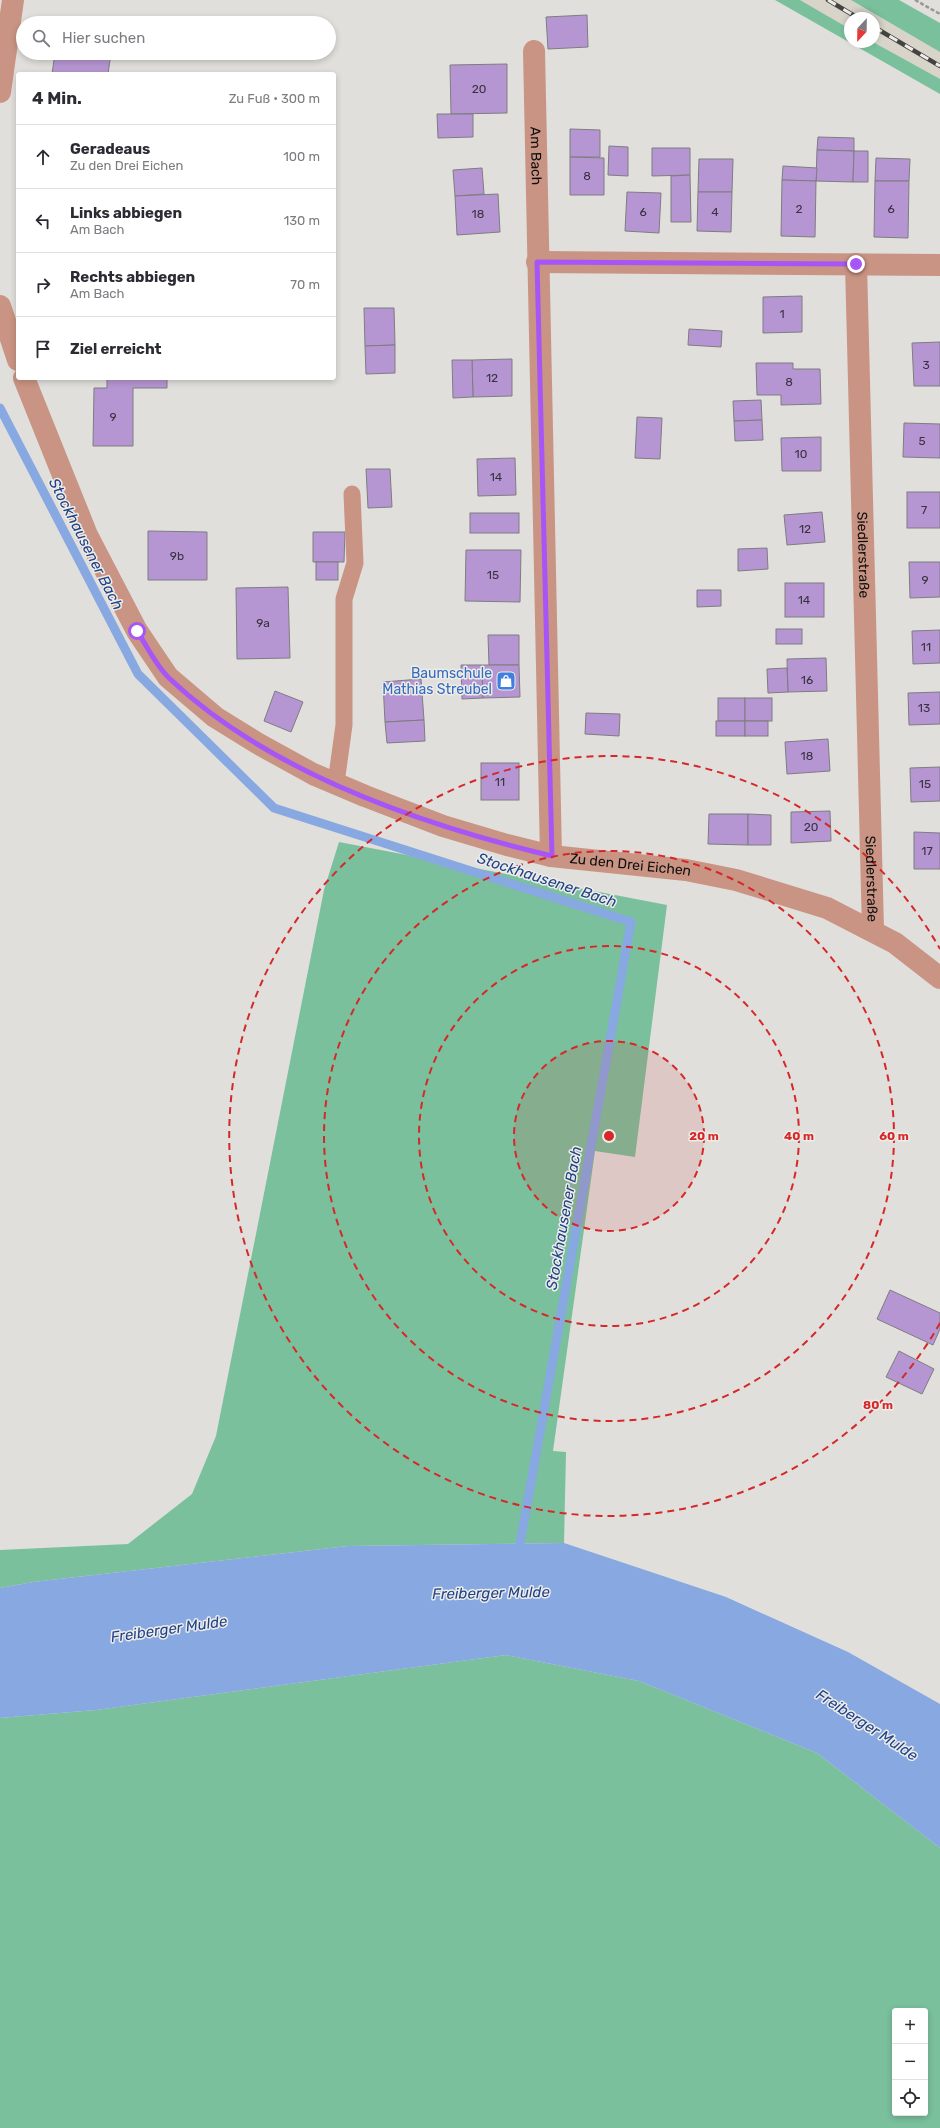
<!DOCTYPE html>
<html lang="de">
<meta charset="utf-8">
<style>
body{margin:0;font-family:Rubik,sans-serif;background:#f2f2f3;color:#2b2b33}
.controls{position:absolute;right:12px;bottom:12px;display:grid;overflow:hidden;border-radius:4px;box-shadow:0 2px 6px #0003}
.controls button{width:36px;height:36px;display:grid;place-items:center;padding:0;border:0;border-bottom:1px solid #e1e1e2;background:#fff;color:#2b2b33;font:20px sans-serif}
.compass{position:absolute;left:844px;top:12px;width:36px;height:36px;border-radius:50%;background:#fff;box-shadow:0 2px 6px #0003;rotate:202deg}
.stop{position:absolute;width:12px;height:12px;margin:-9px;border:3px solid #a855f7;border-radius:50%;background:#fff}
.stop.end{background:#a855f7;border-color:#fff;box-shadow:0 1px 4px #0008}
.list{margin:0;padding:0;list-style:none}
h2{display:flex;justify-content:space-between;align-items:center;height:52px;margin:0;padding:0 16px;font-size:17px}
h2 small{font-size:13px;font-weight:400;color:#7c7c81}
.list li{display:grid;grid-template-columns:26px 1fr auto;gap:12px;align-items:center;box-sizing:border-box;height:64px;padding:0 16px;border-top:1px solid #e1e1e2}
.list b{display:block;font-size:15px;white-space:nowrap}
.list p{margin:0;font-size:13px;white-space:nowrap;color:#7c7c81}
.list em{font-size:13px;font-style:normal;color:#7c7c81}
.icon{flex:none;width:22px;height:22px;fill:none;stroke:currentColor;stroke-width:2;stroke-linecap:round;stroke-linejoin:round}
.map{position:relative;flex:none;width:940px;height:2128px;overflow:hidden}
.search{position:absolute;background:#fff;box-shadow:0 2px 6px #0003;left:16px;top:16px;width:320px;height:44px;display:flex;align-items:center;gap:10px;box-sizing:border-box;padding:0 14px;border-radius:22px;color:#7c7c81;font-size:15px}
.panel{position:absolute;background:#fff;box-shadow:0 2px 6px #0003;left:16px;top:72px;width:320px;height:308px;border-radius:4px}
.map>svg:first-child{display:block}
.built{fill:#d8d4ca}
.green{fill:#7ac09d;fill-rule:evenodd}
.water{fill:#88a8e2}
.lines{fill:none;stroke-linecap:round;stroke-linejoin:round}
.stream{stroke:#88a8e2;stroke-width:9}
.building{fill:#b596d2;stroke:#7e7d80}
.path{stroke:#999895;stroke-width:2.5;stroke-dasharray:4 2;stroke-linecap:butt}
.lane{stroke:#c99483;stroke-width:17}
.street{stroke:#c99483;stroke-width:22}
.rail-casing{stroke:#444341;stroke-width:4.5}
.rail{stroke:#edece9;stroke-width:3;stroke-dasharray:9;stroke-linecap:butt}
.route{stroke:#a855f7;stroke-width:5}
.ring{fill:none;stroke:#d62828;stroke-width:2;stroke-dasharray:7 5}
.labels{text-anchor:middle;dominant-baseline:central;stroke-width:3;stroke-linejoin:round;paint-order:stroke}
.number-label{font-size:12px;fill:#39313f}
.street-label{font-size:14px;fill:#100f0e;stroke:#edece9}
.shop-label{font-size:14px;fill:#366cbe;stroke:#edece9;text-anchor:end}
.water-label{font-size:15px;font-style:italic;fill:#204388;stroke:#edece9}
.centre{fill:#d62828;stroke:#edece9;stroke-width:2}
.ring-label{font-size:12px;text-anchor:middle;font-weight:bold;fill:#d62828;stroke:#edece9;stroke-width:3;stroke-linejoin:round;paint-order:stroke}
</style>
<div class="map">
<svg width="940" height="2128" viewBox="0 0 940 2128">
<rect width="100%" height="100%" fill="#e0dfdb"/>
<!-- built -->
<path class="built" d="M800 0H851L940 52V79L873 42 874 18H850V29Z"/>
<!-- green -->
<g class="green">
<path d="M775 0H800L850 29V42H873L940 79V94Z"/>
<path d="M851 0H899L940 23V52Z"/>
<path d="M339 842 667 905 635 1157 595 1151 553 1451 566 1452 564 1543 348 1546 33 1582 0 1588V1550L128 1544 192 1494 216 1436 324 890Z"/>
<path d="M506 1655 639 1681 817 1753 940 1848V2128H0V1718L96 1710ZM895 2011H925V2113H895Z"/>
</g>
<!-- water -->
<path class="water" d="M564 1543 726 1597 848 1652 940 1704V1848L817 1753 639 1681 506 1655 96 1710 0 1718V1588L33 1582 348 1546Z"/>
<g class="lines">
<!-- stream -->
<path class="stream" d="M0 408 138 674 274 808 631 922 520 1544V1556"/>
</g>
<!-- building -->
<g class="building">
<path d="M587 15 588 47 548 49 546 17Z"/>
<path d="M55 53H111L108 74H52Z"/>
<path d="M507 64V113L451 114 450 65Z"/>
<path d="M437 114H473V137L438 138Z"/>
<path d="M570 129 600 130V157H570Z"/>
<path d="M818 137 854 138V151L817 150Z"/>
<path d="M609 146 628 147V176L608 175Z"/>
<path d="M652 148H690V175L652 176Z"/>
<path d="M817 150 854 151 853 182 816 181Z"/>
<path d="M854 151H868V182H853Z"/>
<path d="M570 157 604 158V195H570Z"/>
<path d="M876 158 910 159 909 181H875Z"/>
<path d="M699 159H733L732 192H698Z"/>
<path d="M783 166 817 168 816 181 782 180Z"/>
<path d="M482 168 484 194 455 196 453 170Z"/>
<path d="M690 175 691 222H671V176Z"/>
<path d="M782 180 816 181 815 237 781 236Z"/>
<path d="M875 181H909L908 238 874 237Z"/>
<path d="M627 192 661 193 659 233 625 231Z"/>
<path d="M698 192H732L731 232 697 231Z"/>
<path d="M498 194 500 232 457 235 455 196Z"/>
<path d="M802 296V332L763 333V297Z"/>
<path d="M364 308H394L395 345 365 346Z"/>
<path d="M689 329 722 331 721 347 688 345Z"/>
<path d="M940 342V386H914L912 343Z"/>
<path d="M395 345V373L366 374 365 346Z"/>
<path d="M512 359V396L473 397 472 360Z"/>
<path d="M452 360H472L473 397 453 398Z"/>
<path d="M756 363H793V369H820L821 404 781 405V395H757Z"/>
<path d="M107 378H167V388H133V446H93L94 388H107Z"/>
<path d="M761 400 762 420 734 421 733 401Z"/>
<path d="M637 417 662 418 660 459 635 458Z"/>
<path d="M762 420 763 440 735 441 734 421Z"/>
<path d="M904 423 940 424V458L903 457Z"/>
<path d="M821 437V471H782L781 438Z"/>
<path d="M515 458 516 495 478 496 477 459Z"/>
<path d="M366 469H390L392 507 368 508Z"/>
<rect x="907" y="492" width="33" height="36"/>
<path d="M822 512 825 542 787 545 784 515Z"/>
<rect x="470" y="513" width="49" height="20"/>
<path d="M148 531 207 532V580H148Z"/>
<path d="M313 532H345L344 562H313Z"/>
<path d="M767 548 768 569 738 571V549Z"/>
<path d="M466 550H521L520 602 465 601Z"/>
<rect x="316" y="562" width="22" height="18"/>
<path d="M909 562H940V597L910 598Z"/>
<rect x="785" y="583" width="39" height="34"/>
<path d="M288 587 290 658 237 659 236 588Z"/>
<path d="M697 590H721V606L697 607Z"/>
<rect x="776" y="629" width="26" height="15"/>
<path d="M940 630V663L913 664 912 631Z"/>
<path d="M488 635H519V665H489Z"/>
<path d="M826 658 827 691 788 692 787 659Z"/>
<path d="M461 665H482L483 698 462 699Z"/>
<path d="M482 665H519L520 697 483 698Z"/>
<path d="M787 668 788 692 768 693 767 669Z"/>
<path d="M421 679 424 720 385 722 383 682Z"/>
<path d="M275 691 303 702 291 732 264 721Z"/>
<path d="M940 692V724L909 725 908 693Z"/>
<rect x="718" y="698" width="27" height="23"/>
<rect x="745" y="698" width="27" height="23"/>
<path d="M586 713 620 714 619 736 585 734Z"/>
<path d="M424 720 425 741 387 743 385 722Z"/>
<rect x="716" y="721" width="29" height="15"/>
<rect x="745" y="721" width="23" height="15"/>
<path d="M828 739 830 771 787 774 785 742Z"/>
<rect x="481" y="763" width="38" height="37"/>
<path d="M940 767V801L911 802 910 768Z"/>
<path d="M830 811 831 841 791 843V812Z"/>
<path d="M709 814H748V845L708 844Z"/>
<path d="M748 814 771 815V845H748Z"/>
<path d="M914 832 940 833V869H914Z"/>
<path d="M890 1290 940 1313V1329L933 1345 877 1319Z"/>
<path d="M899 1351 934 1369 922 1394 886 1377Z"/>
</g>
<g class="lines">
<!-- path -->
<path class="path" d="M915 0 940 14"/>
<!-- lane -->
<path class="lane" d="M336 783 344 725V599L355 563 352 494"/>
<!-- street -->
<g class="street">
<path id="s1" d="M534 51 551 856"/>
<path d="M0 92 13 0"/>
<path d="M537 262 940 265"/>
<path id="s2" d="M856 264 873 930"/>
<path d="M0 306 18 360"/>
<path id="s3" d="M24 378 87 535 137 631 168 677 215 717 257 743 313 774 365 796 443 826 507 845 551 856 686 870 736 880 827 908 895 943 940 978"/>
</g>
<defs>
<g id="rail">
<path d="M828 0 858 18"/>
<path d="M874 27 940 66"/>
</g>
</defs>
<!-- rail casing -->
<use href="#rail" class="rail-casing"/>
<!-- rail -->
<use href="#rail" class="rail"/>
</g>
<g class="lines">
<!-- route -->
<path class="route" d="M137 631C147 646 156 666 169 678 268 772 422 825 552 856L537 262 856 264"/>
</g>
<!-- distance rings -->
<circle cx="609" cy="1136" r="95" fill="#d62828" fill-opacity=".12"/>
<g class="ring">
<circle cx="609" cy="1136" r="95"/>
<circle cx="609" cy="1136" r="190"/>
<circle cx="609" cy="1136" r="285"/>
<path d="M940 1323A380 380 0 1 1 940 949"/>
</g>
<!-- icons -->
<defs>
<symbol id="shop-square" viewBox="-11 -11 22 22"><rect x="-9" y="-9" width="18" height="18" rx="4" fill="#3f7fe0" stroke="#edece9"/><path d="M-5-2.5h2.3a2.7 3.5 0 0 1 5.4 0H5L5.5 6h-11ZM-1.5-2.5h3a1.5 2.3 0 0 0-3 0Z" fill="#fff"/></symbol>
</defs>
<g fill-rule="evenodd">
<use href="#shop-square" x="495" y="670" width="22" height="22"/>
</g>
<g class="labels">
<!-- number labels -->
<g class="number-label">
<text x="479" y="89">20</text>
<text x="587" y="176">8</text>
<text x="799" y="209">2</text>
<text x="891" y="209">6</text>
<text x="643" y="212">6</text>
<text x="715" y="212">4</text>
<text x="478" y="214">18</text>
<text x="782" y="314">1</text>
<text x="926" y="365">3</text>
<text x="492" y="378">12</text>
<text x="789" y="382">8</text>
<text x="113" y="417">9</text>
<text x="922" y="441">5</text>
<text x="801" y="454">10</text>
<text x="496" y="477">14</text>
<text x="924" y="510">7</text>
<text x="805" y="529">12</text>
<text x="177" y="556">9b</text>
<text x="493" y="575">15</text>
<text x="925" y="580">9</text>
<text x="804" y="600">14</text>
<text x="263" y="623">9a</text>
<text x="926" y="647">11</text>
<text x="807" y="680">16</text>
<text x="924" y="708">13</text>
<text x="807" y="756">18</text>
<text x="500" y="782">11</text>
<text x="925" y="784">15</text>
<text x="811" y="827">20</text>
<text x="927" y="851">17</text>
</g>
<!-- street labels -->
<g class="street-label">
<text stroke="none"><textPath href="#s1" startOffset="105">Am Bach</textPath></text>
<text stroke="none"><textPath href="#s2" startOffset="291">Siedlerstraße</textPath></text>
<text stroke="none"><textPath href="#s3" startOffset="840">Zu den Drei Eichen</textPath></text>
<text stroke="none"><textPath href="#s2" startOffset="615">Siedlerstraße</textPath></text>
</g>
<!-- shop labels -->
<g class="shop-label">
<text x="492" y="673">Baumschule<tspan x="492" dy="16">Mathias Streubel</tspan></text>
</g>
<!-- water labels -->
<g class="water-label">
<text transform="translate(86 544) rotate(63)">Stockhausener Bach</text>
<text transform="translate(547 880) rotate(18)">Stockhausener Bach</text>
<text transform="translate(564 1218) rotate(-80)">Stockhausener Bach</text>
<text transform="translate(491 1593) rotate(-1)">Freiberger Mulde</text>
<text transform="translate(169 1629) rotate(-8)">Freiberger Mulde</text>
<text transform="translate(867 1725) rotate(33)">Freiberger Mulde</text>
</g>
</g>
<circle cx="609" cy="1136" r="6" class="centre"/>
<g class="ring-label">
<text x="704" y="1140">20 m</text>
<text x="799" y="1140">40 m</text>
<text x="894" y="1140">60 m</text>
<text x="878" y="1409">80 m</text>
</g>
</svg>
<div class="controls">
<button>+</button>
<button>−</button>
<button><svg class="icon" aria-label="locate" viewBox="0 0 24 24"><circle cx="12" cy="12" r="6"/><path d="M12 2v4M12 18v4M2 12h4M18 12h4"/></svg></button>
</div>
<svg class="compass" viewBox="-18 -18 36 36"><path d="M0-13l5 13h-10z" fill="#e53935"/><path d="M0 13l5-13h-10z" fill="#7c7c81"/></svg>
<div class="stop" style="left:137px;top:631px"></div>
<div class="stop end" style="left:856px;top:264px"></div>
<div class="search"><svg class="icon" aria-label="search" viewBox="0 0 24 24"><circle cx="10" cy="10" r="6"/><path d="M15 15l6 6"/></svg>Hier suchen</div>
<section class="panel">
<h2>4 Min.<small>Zu Fuß · 300 m</small></h2>
<ul class="list">
<li><svg class="icon" aria-label="ahead" viewBox="0 0 24 24"><path d="M12 20V5M6 11l6-6 6 6"/></svg><div><b>Geradeaus</b><p>Zu den Drei Eichen</p></div><em>100 m</em></li>
<li><svg class="icon" aria-label="left" viewBox="0 0 24 24"><path d="M17 20v-9H6M10 6l-5 5 5 5"/></svg><div><b>Links abbiegen</b><p>Am Bach</p></div><em>130 m</em></li>
<li><svg class="icon" aria-label="right" viewBox="0 0 24 24"><path d="M7 20v-9h11M14 6l5 5-5 5"/></svg><div><b>Rechts abbiegen</b><p>Am Bach</p></div><em>70 m</em></li>
<li><svg class="icon" aria-label="arrive" viewBox="0 0 24 24"><path d="M6 21V4h12l-3 4 3 4H6"/></svg><div><b>Ziel erreicht</b></div></li>
</ul>
</section>
</div>
